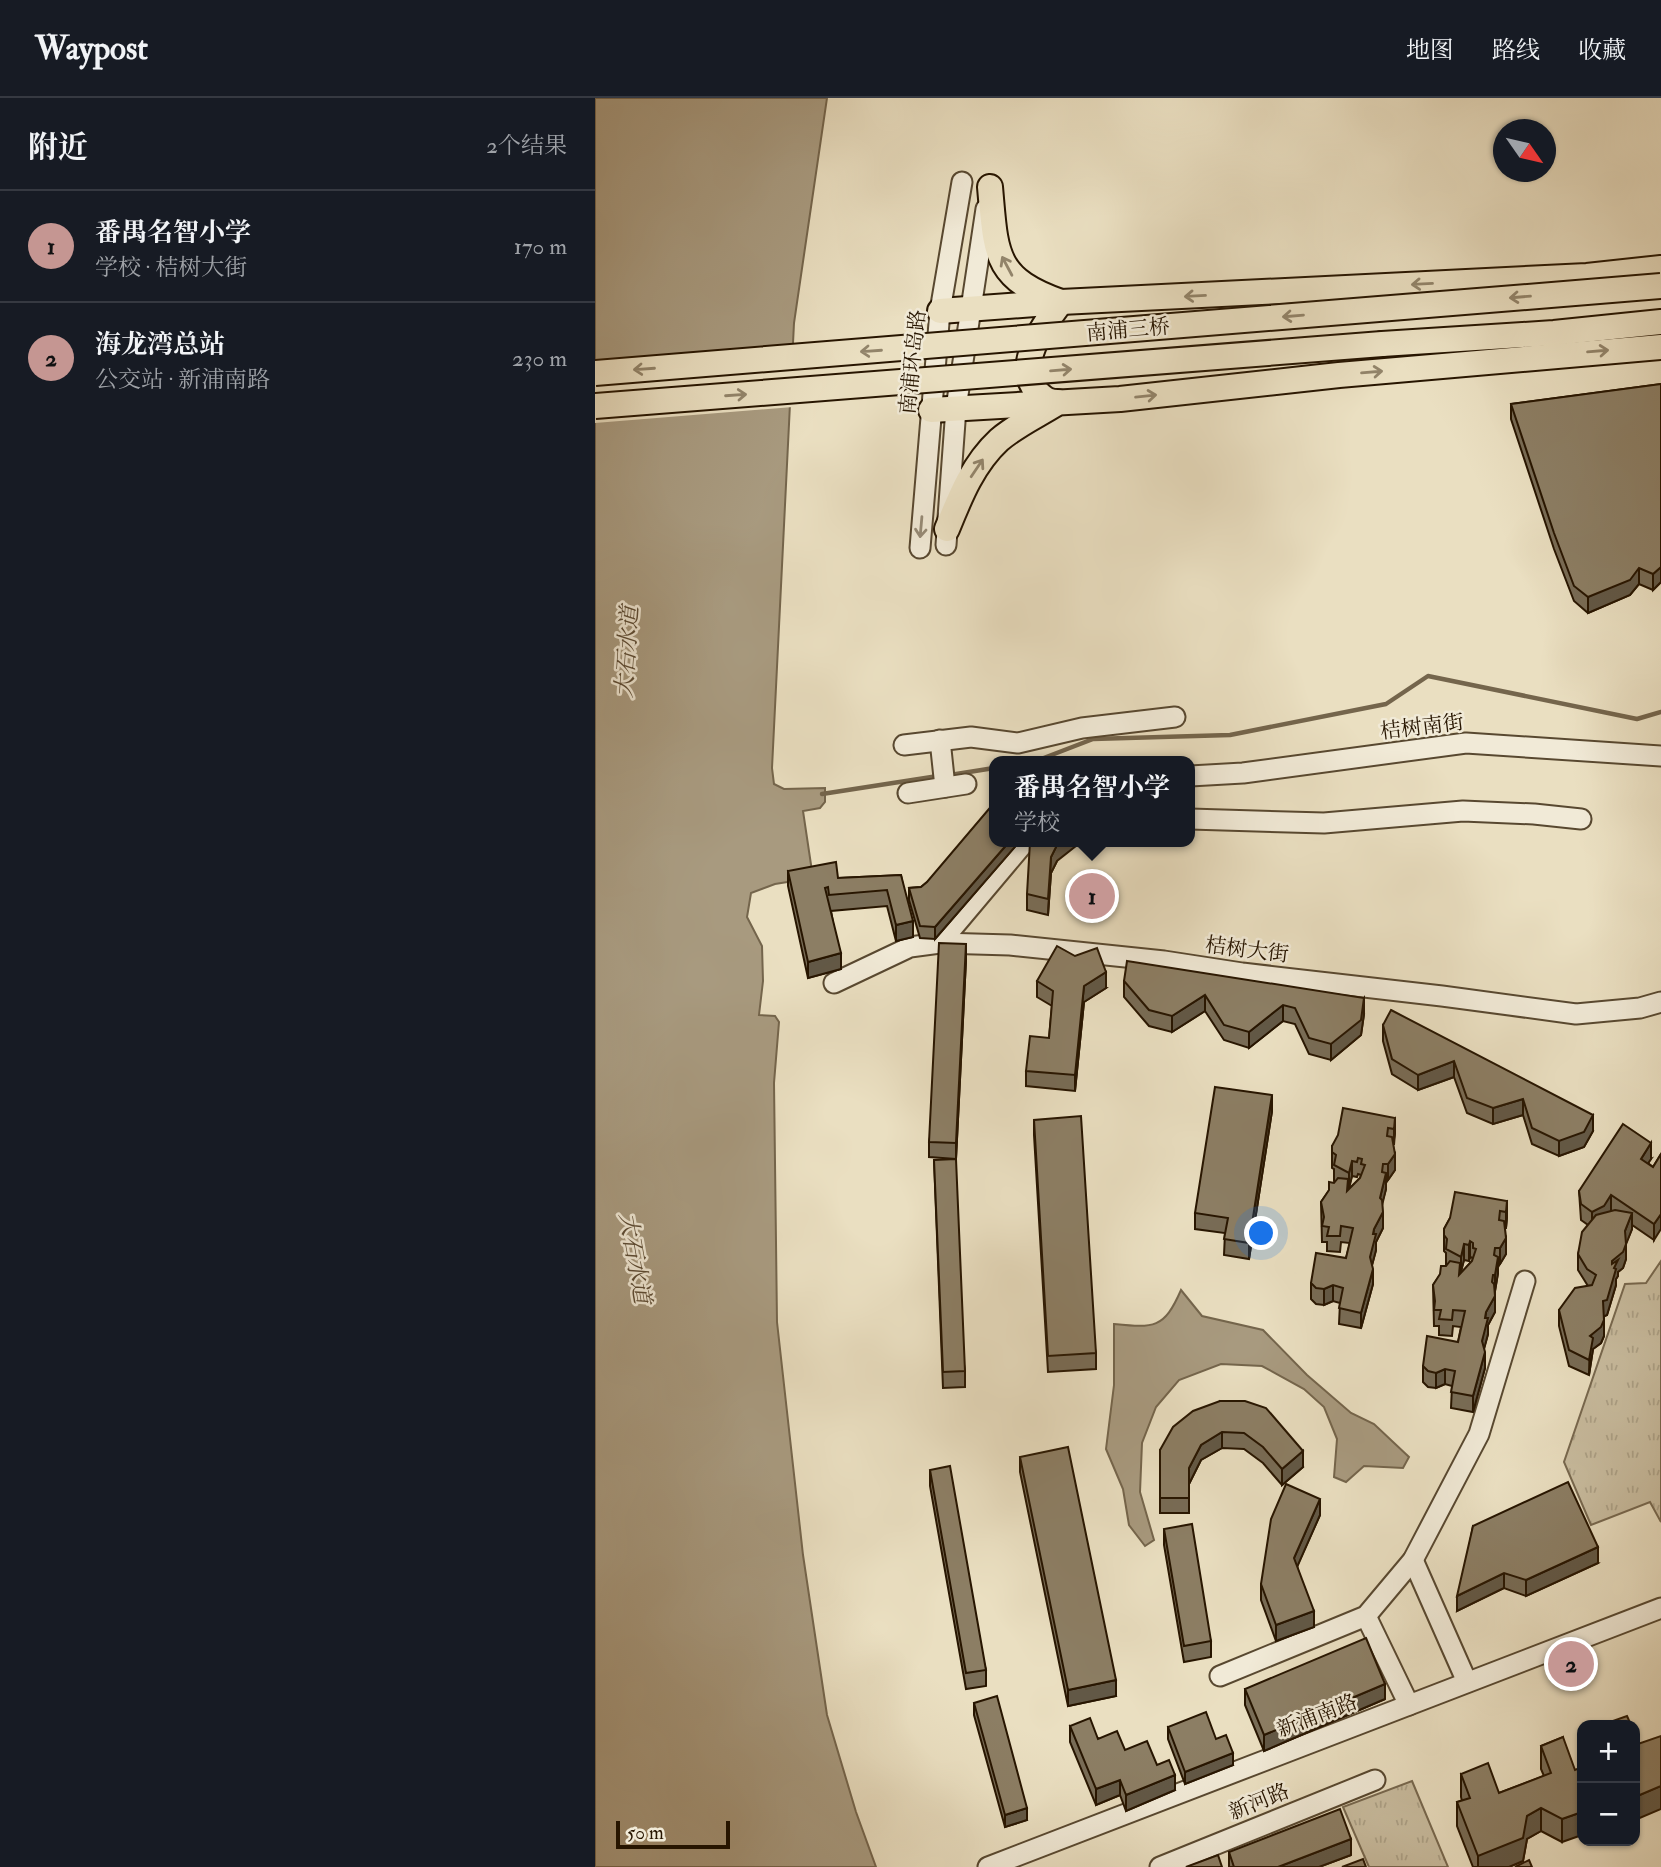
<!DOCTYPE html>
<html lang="zh">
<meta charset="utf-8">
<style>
body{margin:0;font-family:"IM FELL Double Pica","Noto Serif SC",serif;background:#20242c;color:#f1f3f6}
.controls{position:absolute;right:21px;bottom:21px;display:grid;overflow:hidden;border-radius:14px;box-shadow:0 2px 5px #0004}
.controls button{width:63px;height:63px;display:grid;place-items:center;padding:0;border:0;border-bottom:2px solid #363941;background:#171b24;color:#f1f3f6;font:35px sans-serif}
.compass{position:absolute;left:898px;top:21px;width:63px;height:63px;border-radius:50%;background:#171b24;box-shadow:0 2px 5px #0004;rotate:124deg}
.scale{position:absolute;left:21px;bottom:18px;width:114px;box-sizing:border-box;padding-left:7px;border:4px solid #271500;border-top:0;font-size:19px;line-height:24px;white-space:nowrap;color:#271500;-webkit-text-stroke:5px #f1ead7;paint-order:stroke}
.you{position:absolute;left:667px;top:1136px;width:24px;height:24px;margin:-18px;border:5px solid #fff;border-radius:50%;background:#1a73e8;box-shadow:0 0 0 10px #1a73e833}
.badge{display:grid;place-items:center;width:46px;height:46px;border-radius:50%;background:#c59692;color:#111;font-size:23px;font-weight:700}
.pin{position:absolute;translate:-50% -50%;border:4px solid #fff;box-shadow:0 2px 7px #0006}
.popup{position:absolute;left:394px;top:658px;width:206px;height:91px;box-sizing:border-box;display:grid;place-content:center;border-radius:14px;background:#171b24;filter:drop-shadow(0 2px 5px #0005);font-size:23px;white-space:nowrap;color:#9ea1a6}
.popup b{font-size:26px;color:#f1f3f6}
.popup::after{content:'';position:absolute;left:50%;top:100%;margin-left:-14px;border:14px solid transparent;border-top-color:#171b24}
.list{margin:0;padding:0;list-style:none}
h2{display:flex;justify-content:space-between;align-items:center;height:91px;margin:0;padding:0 28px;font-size:30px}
h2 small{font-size:23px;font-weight:400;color:#9ea1a6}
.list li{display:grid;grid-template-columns:46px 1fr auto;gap:21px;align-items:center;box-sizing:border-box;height:112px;padding:0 28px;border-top:2px solid #363941}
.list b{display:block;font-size:26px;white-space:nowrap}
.list p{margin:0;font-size:23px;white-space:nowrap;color:#9ea1a6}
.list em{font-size:23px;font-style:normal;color:#9ea1a6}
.map{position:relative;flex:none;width:1066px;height:1769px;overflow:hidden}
header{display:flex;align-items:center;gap:42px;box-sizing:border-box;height:98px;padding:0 35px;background:#171b24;border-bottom:2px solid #363941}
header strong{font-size:33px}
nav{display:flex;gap:38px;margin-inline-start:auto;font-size:24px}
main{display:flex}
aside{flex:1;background:#171b24}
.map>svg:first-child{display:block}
.grass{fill:url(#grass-tufts);stroke:#786950;stroke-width:2}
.water{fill:#a89a7f;stroke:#74654c;stroke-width:2}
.pier{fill:#eadfc1}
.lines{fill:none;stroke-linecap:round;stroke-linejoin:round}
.stream{stroke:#74654c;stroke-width:4.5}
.minor-casing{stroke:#584830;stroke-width:23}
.major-casing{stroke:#271500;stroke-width:28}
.minor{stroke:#f1ead7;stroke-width:19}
.major{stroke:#eadfc1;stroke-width:24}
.major-bridge-casing{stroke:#271500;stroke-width:28;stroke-linecap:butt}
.major-bridge{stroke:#eadfc1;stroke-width:24}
.wall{fill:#786c56;stroke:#271500;stroke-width:2;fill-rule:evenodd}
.shaded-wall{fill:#625846;stroke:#271500;stroke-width:2}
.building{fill:#8c7e64;stroke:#271500;stroke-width:2}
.oneway{stroke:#92846a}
.oneway2{stroke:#968a76}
.labels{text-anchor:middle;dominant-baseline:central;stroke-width:5;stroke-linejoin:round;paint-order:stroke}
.street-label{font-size:21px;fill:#271500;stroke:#f1ead7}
.water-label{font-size:23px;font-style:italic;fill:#5b4a33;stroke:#f1ead7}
</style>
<header>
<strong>Waypost</strong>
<nav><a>地图</a><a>路线</a><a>收藏</a></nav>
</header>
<main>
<aside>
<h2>附近<small>2个结果</small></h2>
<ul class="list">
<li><span class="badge">1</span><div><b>番禺名智小学</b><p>学校 · 桔树大街</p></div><em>170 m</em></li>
<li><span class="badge">2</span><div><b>海龙湾总站</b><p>公交站 · 新浦南路</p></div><em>230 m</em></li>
</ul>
</aside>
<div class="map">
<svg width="1066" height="1769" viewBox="0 0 1066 1769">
<defs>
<pattern id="grass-tufts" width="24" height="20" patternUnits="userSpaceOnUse" patternTransform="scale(1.75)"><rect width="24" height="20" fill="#c9bda0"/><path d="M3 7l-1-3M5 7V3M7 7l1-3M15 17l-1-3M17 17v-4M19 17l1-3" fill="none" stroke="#ada288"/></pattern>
</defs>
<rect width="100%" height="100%" fill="#eadfc1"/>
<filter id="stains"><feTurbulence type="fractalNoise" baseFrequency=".00286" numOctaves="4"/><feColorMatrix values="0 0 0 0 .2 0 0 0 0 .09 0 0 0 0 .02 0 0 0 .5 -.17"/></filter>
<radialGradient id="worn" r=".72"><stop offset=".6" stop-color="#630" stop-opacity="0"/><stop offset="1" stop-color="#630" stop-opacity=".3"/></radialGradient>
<!-- grass -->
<g class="grass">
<path d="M1066 1163V1424L1055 1404 996 1427 969 1364 1030 1186 1051 1185Z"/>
<path d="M817 1683 853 1769H774L748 1709Z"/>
</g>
<!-- water -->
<g class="water">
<path d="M0 0H232L199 225 177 670 179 686 189 691 230 690V704L225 710 208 713 218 780 180 786 156 795 152 819 167 848 168 883 164 917 180 918 184 924 179 985 182 1224 208 1457 232 1617 261 1714 281 1769H0Z"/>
<path d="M586 1192 607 1218 668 1232 712 1277 756 1315 779 1326 814 1359 808 1370 769 1368 751 1384 739 1379 742 1341 729 1309 709 1291 667 1268 626 1266 584 1282 561 1309 547 1345 545 1394 559 1442 550 1448 534 1427 528 1391 511 1351 519 1287V1226C559 1230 569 1231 586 1192Z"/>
</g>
<!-- pier -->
<path class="pier" d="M201 248 198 309 0 325V265Z"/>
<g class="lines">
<!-- stream -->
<g class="stream">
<path d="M441 663 498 641 635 637 791 606 833 578 1042 621 1066 614"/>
<path d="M355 677 399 670"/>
<path d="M227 696 343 678"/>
</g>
<defs>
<g id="minor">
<path d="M351 447 361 310 391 111"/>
<path d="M325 450 345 213 367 84"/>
<path d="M345 642 350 689"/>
<path d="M309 647 376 639 423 645 487 630 580 619"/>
<path d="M595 678 648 675 871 645 1066 658"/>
<path d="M313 695 371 686"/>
<path d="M595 721 729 725 868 713 939 716 986 721"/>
<path d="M345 845 430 744"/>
<path d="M239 885 315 849 345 845 415 847 569 863 647 875 847 898 981 916 1045 910 1066 904"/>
<path d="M818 1462 872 1584"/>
<path d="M771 1518 814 1607"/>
<path d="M625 1578 771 1518 818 1462 884 1336 930 1183"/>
<path d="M393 1769 1066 1510"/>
<path d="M565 1769 780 1682"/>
</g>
<g id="major">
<path d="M395 89C401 155 398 180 466 204 449 226 418 268 443 295 449 301 454 304 463 304"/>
<path d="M345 213 466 204 992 178 1066 170"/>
<path d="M787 246 959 235 1066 224"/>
<path d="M336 312 525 301 744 277 1066 249"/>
<path d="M352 431C365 399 378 366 404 342 420 328 441 318 459 307"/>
</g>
</defs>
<!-- minor casing -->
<use href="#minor" class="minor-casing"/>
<!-- major casing -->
<use href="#major" class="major-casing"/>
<!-- minor -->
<use href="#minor" class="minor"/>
<!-- major -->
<use href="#major" class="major"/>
<defs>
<g id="major-bridge">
<path d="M0 275 1066 188"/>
<path d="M0 308 787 246"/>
</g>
</defs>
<!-- major-bridge casing -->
<use href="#major-bridge" class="major-bridge-casing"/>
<!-- major-bridge -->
<use href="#major-bridge" class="major-bridge"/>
</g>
<!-- wall -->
<g class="wall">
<path d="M1066 286V484L1058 492 1044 486 1035 497 993 515 979 503 959 451 916 321V306Z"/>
<path d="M399 744H424L340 841 325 840 314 802V790L326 789 332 784Z"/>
<path d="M462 763 456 775 453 817 432 812V796Z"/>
<path d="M193 773 243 780 306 777 318 839 301 843 292 808 236 813 246 871 213 880 193 788Z"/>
<path d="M371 862 361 1061 334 1059V1044Z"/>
<path d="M442 883 511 890 489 904 480 993 431 988V973L454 940 457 908 442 899Z"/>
<path d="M529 883 769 916 766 937 736 962 714 956 700 926 688 923 654 950 629 942 610 913 577 934 554 928 529 899Z"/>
<path d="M788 927 998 1033 989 1049 964 1058 937 1046 928 1017 898 1026 872 1015 859 979 823 992 797 976 788 943Z"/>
<path d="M677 1013 654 1161 629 1157 630 1135 600 1131V1115Z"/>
<path d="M800 1020V1035L798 1047 800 1072 793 1082H791V1091L787 1105 788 1130 781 1144V1152L777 1167 778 1186 766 1230 744 1226 745 1205 738 1203 729 1207 721 1206 716 1201V1185L751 1160 755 1145 746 1144 745 1154 732 1153V1144H727L726 1104 740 1084 739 1083V1071L737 1070V1048ZM763 1076 766 1077 765 1080 753 1092 757 1078 762 1079Z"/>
<path d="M439 1022 501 1255V1271L453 1274 439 1037Z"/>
<path d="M1066 1056 1059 1142 1037 1127V1131L1031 1145V1161L1028 1170 1023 1174V1178L1021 1181V1187L1012 1217 1009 1218V1238L1006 1245 998 1251 994 1277 974 1268 964 1228V1212L993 1188 983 1172V1156L993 1127 986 1122 984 1093 1056 1061 1053 1065 1058 1069Z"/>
<path d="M339 1062 370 1273V1289L348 1290Z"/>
<path d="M912 1103V1119L911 1130H910L911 1156 905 1166H903V1175L900 1193V1214L893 1227V1236L889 1250 890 1270 878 1314 856 1310 857 1288 850 1286 841 1290 833 1289 828 1284V1268L863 1244 866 1229 858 1228 857 1238 844 1237V1228H839L838 1187 852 1167H851V1155L849 1153V1131L855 1120ZM875 1159 878 1160 877 1163 865 1176 869 1162 874 1163Z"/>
<path d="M625 1303 708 1369 687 1387 668 1365 649 1351 627 1350 606 1362 594 1386V1415H565V1352Z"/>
<path d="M425 1359 521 1598 473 1608 425 1374Z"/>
<path d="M335 1372 391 1572V1588L371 1591 335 1388Z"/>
<path d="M725 1417 702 1468 719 1529 681 1543 666 1502V1486Z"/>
<path d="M878 1428 1003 1465 931 1498 909 1490 862 1513Z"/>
<path d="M569 1431 616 1543V1559L589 1564 569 1447Z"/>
<path d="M650 1591 790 1601 669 1653 650 1607Z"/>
<path d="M379 1605 432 1722 410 1729 379 1617Z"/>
<path d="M475 1628 530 1652 562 1667 580 1692 531 1713 525 1697 501 1707 475 1644Z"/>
<path d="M573 1629 621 1641 638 1667 590 1686 573 1641Z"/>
<path d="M968 1639 967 1744 946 1733 932 1741 928 1763 914 1769H878L862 1728V1704L867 1703 866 1699V1676L904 1695 949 1678 946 1671V1648Z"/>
<path d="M634 1754 756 1757 724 1769H634Z"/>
</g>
<!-- shaded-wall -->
<g class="shaded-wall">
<path d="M1066 469V484L1058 492V476Z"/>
<path d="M1044 470V486L1035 497 993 515V499Z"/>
<path d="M414 744H424L340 841V829Z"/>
<path d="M465 744H486L462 763 456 775 453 817 456 759 462 747Z"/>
<path d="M318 823V839L301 843V827Z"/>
<path d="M371 846V862L361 1061V1045Z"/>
<path d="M246 855V871L213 880V864Z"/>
<path d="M511 874V890L489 904 480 993V977L489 888Z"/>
<path d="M610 897V913L577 934V918Z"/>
<path d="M769 900V916L766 937 736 962V946Z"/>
<path d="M688 907V923L654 950V934Z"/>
<path d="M859 963V979L823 992V977Z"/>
<path d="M677 997V1013L654 1161V1145Z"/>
<path d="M928 1001V1017L898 1026V1010Z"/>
<path d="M998 1017V1033L989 1049 964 1058V1043Z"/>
<path d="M800 1020V1035L799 1047V1031Z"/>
<path d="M1056 1045V1061L1046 1076V1061Z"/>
<path d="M800 1056V1072L793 1082V1066Z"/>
<path d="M757 1063V1078L754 1091V1075Z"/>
<path d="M791 1075V1091L785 1116V1100Z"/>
<path d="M1016 1097V1113L997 1130V1114Z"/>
<path d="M912 1103V1119L911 1130V1114Z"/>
<path d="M788 1114V1130L781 1144V1152L775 1175V1159L779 1131Z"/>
<path d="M1037 1115V1131L1030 1149V1133Z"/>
<path d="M1066 1116V1131L1059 1142V1126Z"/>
<path d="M911 1140V1156L905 1166V1150Z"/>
<path d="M875 1143V1159L874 1163V1147Z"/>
<path d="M869 1146V1162L866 1174V1159Z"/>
<path d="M1031 1146V1161L1028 1170 1023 1174V1178L1021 1181V1187L1012 1217 1008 1219V1203L1017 1163Z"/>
<path d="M903 1159V1175L900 1193V1177Z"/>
<path d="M778 1171V1186L766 1230V1215Z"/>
<path d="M738 1187V1203L729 1207V1191Z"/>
<path d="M900 1198V1214L893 1227V1236L887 1259V1243L891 1214Z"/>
<path d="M1009 1222V1238L1006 1245 998 1251 994 1277 995 1238Z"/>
<path d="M890 1254V1270L878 1314V1298Z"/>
<path d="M850 1271V1286L841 1290V1275Z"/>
<path d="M627 1334V1350L606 1362 594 1386V1370L606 1347Z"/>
<path d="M708 1353V1369L687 1387V1371Z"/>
<path d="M725 1401V1417L699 1476V1460Z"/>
<path d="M1003 1449V1465L931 1498V1482Z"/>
<path d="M909 1475V1490L862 1513V1498Z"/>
<path d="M719 1513V1529L681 1543V1527Z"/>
<path d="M521 1582V1598L473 1608V1592Z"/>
<path d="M790 1586V1601L669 1653V1637Z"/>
<path d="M638 1655V1667L590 1686V1674Z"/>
<path d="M580 1677V1692L531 1713V1697Z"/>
<path d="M525 1682V1697L501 1707V1691Z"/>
<path d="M1066 1688V1711L1040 1722V1699Z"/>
<path d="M432 1710V1722L410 1729V1717Z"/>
<path d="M946 1710V1733L932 1741 928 1763 914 1769H883V1758L932 1718Z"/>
<path d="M987 1714V1737L967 1744V1721Z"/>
<path d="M756 1741V1757L724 1769H683Z"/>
</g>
<!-- building -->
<g class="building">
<path d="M1066 286V469L1058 476 1044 470 1035 482 993 499 979 488 959 435 916 306Z"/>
<path d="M399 705V744H414L340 829 325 828 314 790 326 789 332 784Z"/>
<path d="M435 744H465L462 747 456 759 453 801 432 796Z"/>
<path d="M241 764 243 780 306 777 318 823 301 827 292 792 234 797 233 789 230 790 246 855 213 864 193 773Z"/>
<path d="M344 845 371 846 361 1045 334 1044Z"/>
<path d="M462 848 480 858 502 850 511 874 489 888 480 977 431 973 435 938 454 940 458 893 442 883Z"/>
<path d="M532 863 769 900 766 922 736 946 714 940 700 910 688 907 654 934 629 927 610 897 577 918 554 912 529 883Z"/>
<path d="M796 912 998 1017 989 1034 964 1043 937 1030 928 1001 898 1010 872 1000 859 963 823 977 797 961 788 927Z"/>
<path d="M620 989 677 997 654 1145 629 1141 633 1120 600 1115Z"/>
<path d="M748 1010 800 1020 799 1031 793 1030 792 1038 797 1039 800 1056 793 1066H788L787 1074 791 1075 785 1100 787 1102 788 1114 779 1131 778 1136H781L775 1159 778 1171 766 1215 744 1210 748 1190 738 1187 729 1191 721 1190 716 1185 721 1155 751 1160 758 1130 746 1128 745 1138H732L734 1129 727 1128 729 1119 726 1104 734 1092V1084L739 1085 743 1080 753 1081 752 1093 765 1080 770 1067 766 1066 767 1061 763 1060 762 1064 757 1063 754 1075 739 1067 741 1057 737 1054V1048L743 1037Z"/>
<path d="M486 1018 501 1255 453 1258 439 1022Z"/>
<path d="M1028 1026 1056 1045 1046 1061 1058 1069 1066 1056V1116L1059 1126 1016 1097 1009 1108 997 1114 986 1106 984 1093Z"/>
<path d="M361 1061 370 1273 348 1274 339 1062Z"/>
<path d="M860 1094 912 1103 911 1114 905 1113 904 1122 909 1123 911 1140 905 1150H900L899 1157 903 1159 900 1177H898L897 1184 899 1186 900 1198 891 1214 890 1220H893L887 1243 890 1254 878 1298 856 1294 860 1273 850 1271 841 1275 833 1273 828 1268 832 1238 863 1244 870 1213 858 1212 857 1222 844 1221 846 1212H839L840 1203 838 1187 845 1176 846 1168H851L855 1163 865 1165 864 1177 877 1163 881 1151 878 1150V1145L875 1143 874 1147 869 1146 866 1159 851 1151 852 1141 849 1137V1131L855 1120Z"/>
<path d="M1020 1112 1037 1115 1030 1133 1031 1146 1028 1154 1017 1163V1166L1023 1162 1019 1170 1021 1171 1012 1202 1008 1203 1009 1222 1006 1229 995 1238 998 1240 994 1262 974 1252 964 1212 980 1190 997 1187 1001 1177 992 1171 983 1156 987 1134 1001 1117Z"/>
<path d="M625 1303H650L671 1310 708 1353 687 1371 668 1349 649 1335 627 1334 606 1347 594 1370V1400H565V1352L578 1329 598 1313Z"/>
<path d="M473 1349 521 1582 473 1592 425 1359Z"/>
<path d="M355 1368 391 1572 371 1575 335 1372Z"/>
<path d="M973 1384 1003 1449 931 1482 909 1475 862 1498 878 1428Z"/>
<path d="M691 1386 725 1401 699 1460 719 1513 681 1527 666 1486 676 1421Z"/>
<path d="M597 1426 616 1543 589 1548 569 1431Z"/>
<path d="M771 1540 790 1586 669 1637 650 1591Z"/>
<path d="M402 1598 432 1710 410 1717 379 1605Z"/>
<path d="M611 1614 621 1641 631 1637 638 1655 590 1674 573 1629Z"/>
<path d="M1032 1618 1036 1627H1013L1012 1625Z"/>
<path d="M495 1620 503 1641 522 1633 530 1652 552 1643 562 1667 574 1662 580 1677 531 1697 525 1682 501 1691 475 1628Z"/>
<path d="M1040 1638 1043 1646 1066 1638V1688L1040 1699Z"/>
<path d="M968 1639 980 1672 987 1669V1714L967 1721 946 1710 932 1718 928 1740 883 1758 862 1704 875 1700 866 1676 893 1665 904 1695 956 1675 946 1648Z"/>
<path d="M745 1711 756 1741 683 1769H639L634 1754Z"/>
<path d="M623 1757 627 1769H591Z"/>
<path d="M768 1761 771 1769H747Z"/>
<path d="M934 1762 937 1769H920Z"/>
</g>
<!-- one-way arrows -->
<defs><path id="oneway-shaft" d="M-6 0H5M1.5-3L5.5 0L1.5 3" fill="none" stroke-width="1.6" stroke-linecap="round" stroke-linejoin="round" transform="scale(1.75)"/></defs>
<g class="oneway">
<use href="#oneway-shaft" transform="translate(412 168) rotate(-118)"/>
<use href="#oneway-shaft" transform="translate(827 186) rotate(177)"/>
<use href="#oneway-shaft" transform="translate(600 198) rotate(177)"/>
<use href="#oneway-shaft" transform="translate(925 199) rotate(175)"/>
<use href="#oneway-shaft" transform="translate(698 218) rotate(175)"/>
<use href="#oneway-shaft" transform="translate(276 253) rotate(176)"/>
<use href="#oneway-shaft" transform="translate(1003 253) rotate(-5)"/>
<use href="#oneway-shaft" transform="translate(49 271) rotate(176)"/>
<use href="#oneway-shaft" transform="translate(466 272) rotate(-5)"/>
<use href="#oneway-shaft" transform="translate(777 274) rotate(-5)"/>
<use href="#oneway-shaft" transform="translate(141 297) rotate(-4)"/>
<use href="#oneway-shaft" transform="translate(551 298) rotate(-6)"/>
<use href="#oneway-shaft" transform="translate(382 370) rotate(-56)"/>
</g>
<use class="oneway2" href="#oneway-shaft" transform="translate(326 429) rotate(95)"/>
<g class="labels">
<!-- street labels -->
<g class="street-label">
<text transform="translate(533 232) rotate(-5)">南浦三桥</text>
<text transform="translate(318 264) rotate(-84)">南浦环岛路</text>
<text transform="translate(827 629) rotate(-7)">桔树南街</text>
<text transform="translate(652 852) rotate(7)">桔树大街</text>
<text transform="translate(722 1618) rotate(-21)">新浦南路</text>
<text transform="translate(664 1704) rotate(-22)">新河路</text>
</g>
<!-- water labels -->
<g class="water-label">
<text transform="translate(32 554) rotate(-86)">大石水道</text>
<text transform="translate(40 1160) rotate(80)">大石水道</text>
</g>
</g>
<rect width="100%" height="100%" filter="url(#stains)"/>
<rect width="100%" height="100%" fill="url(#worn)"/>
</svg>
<div class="controls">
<button>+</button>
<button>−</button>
</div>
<svg class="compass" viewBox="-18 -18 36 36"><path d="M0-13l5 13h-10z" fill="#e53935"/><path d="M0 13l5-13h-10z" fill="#9ea1a6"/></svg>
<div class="scale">50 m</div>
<div class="you"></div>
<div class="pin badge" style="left:497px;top:798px">1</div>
<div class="popup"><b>番禺名智小学</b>学校</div>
<div class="pin badge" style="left:976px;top:1566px">2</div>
</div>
</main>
